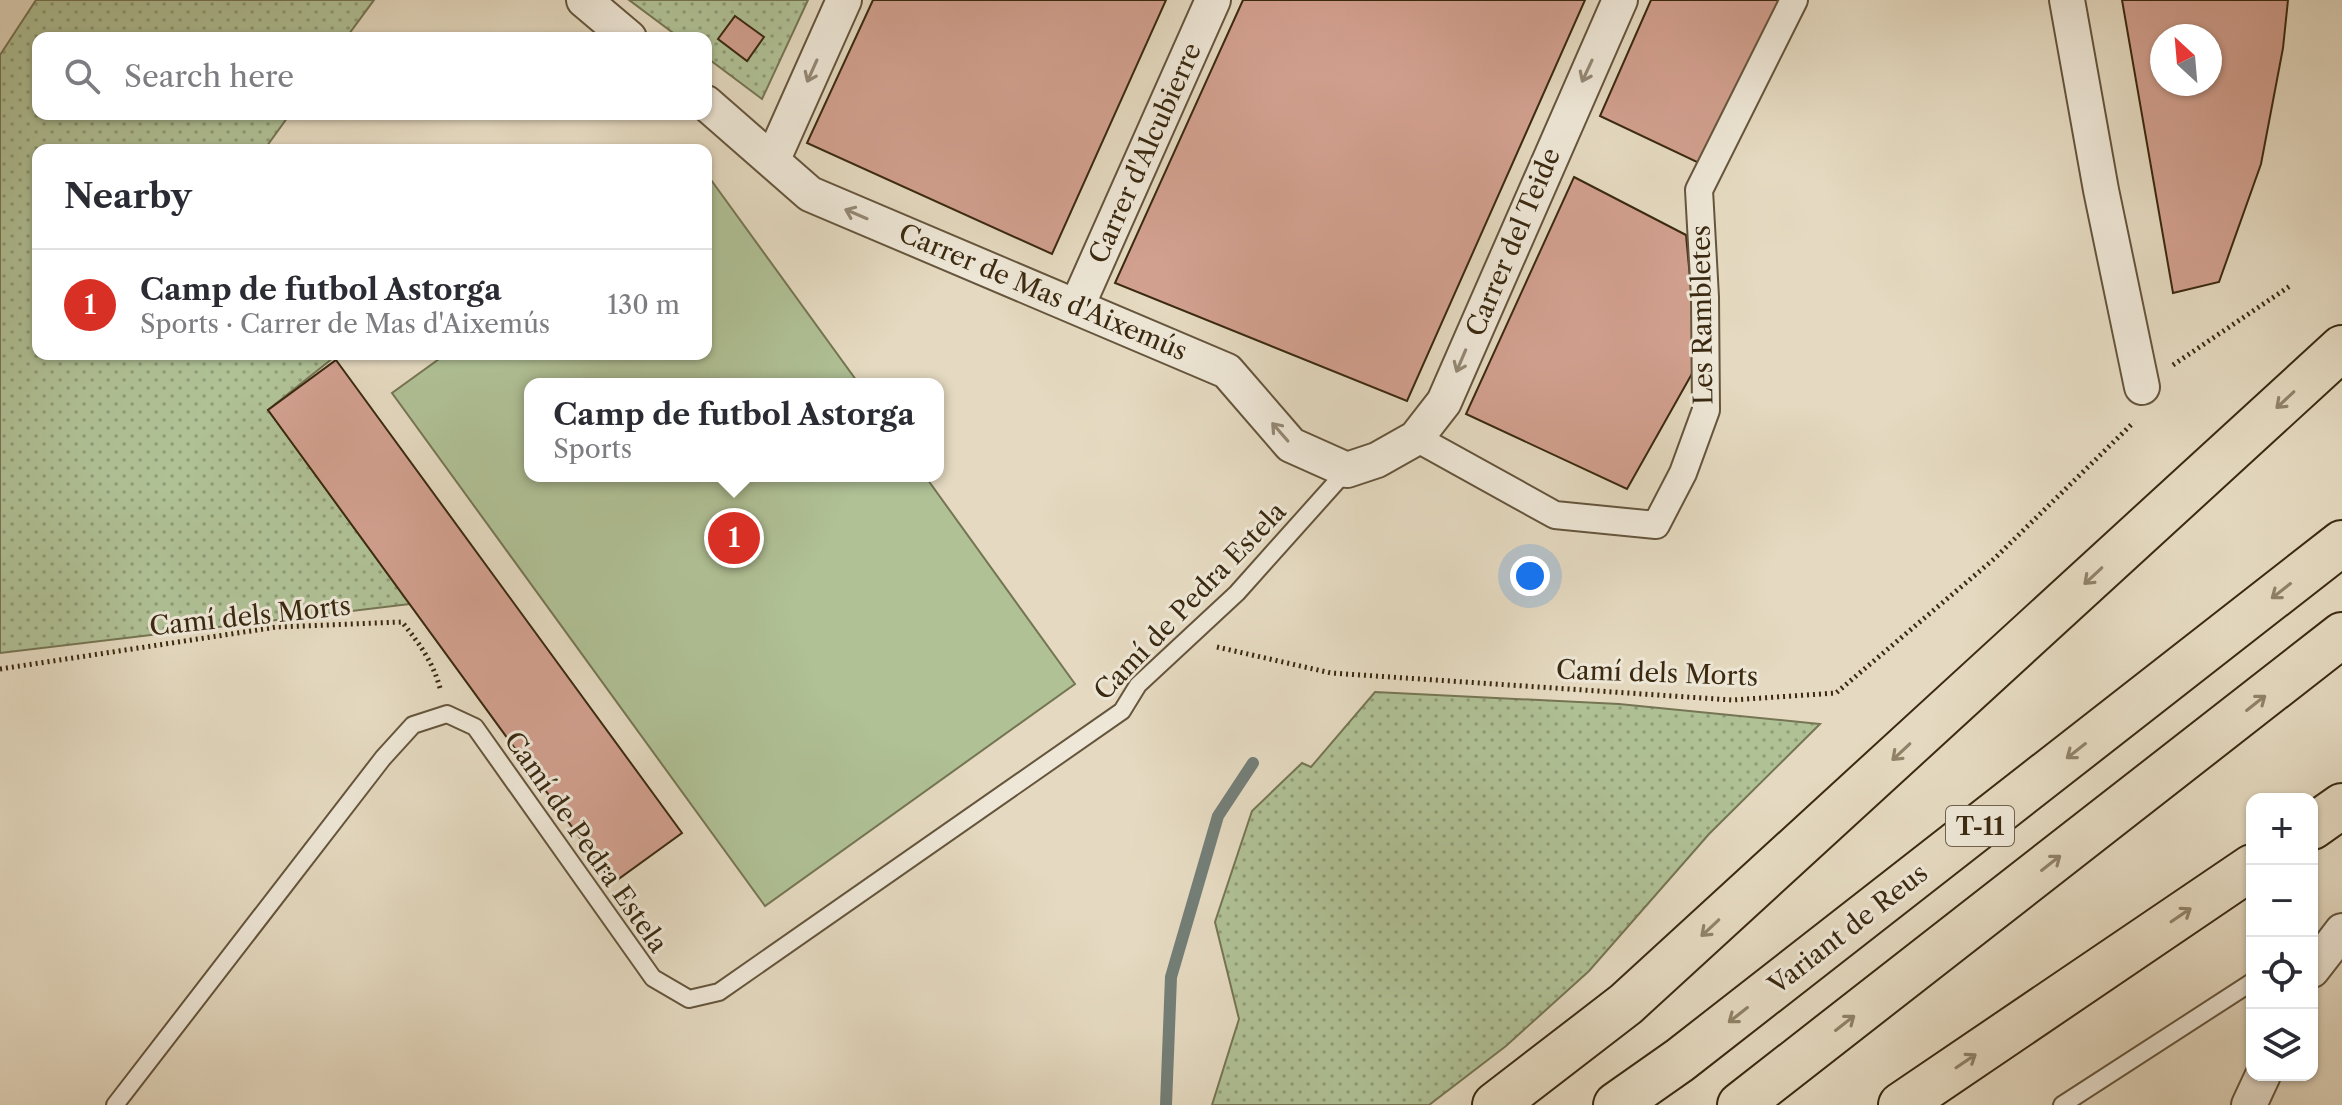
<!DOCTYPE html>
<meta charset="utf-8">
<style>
body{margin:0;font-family:"Libre Caslon Text",serif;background:#f7f7f7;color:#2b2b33}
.controls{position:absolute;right:24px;bottom:24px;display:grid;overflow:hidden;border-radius:16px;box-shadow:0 2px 6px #0004}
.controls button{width:72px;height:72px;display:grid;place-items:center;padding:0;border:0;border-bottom:2px solid #e1e1e2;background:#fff;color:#2b2b33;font:40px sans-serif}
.compass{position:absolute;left:2150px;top:24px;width:72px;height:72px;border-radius:50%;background:#fff;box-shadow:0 2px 6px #0004;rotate:334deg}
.you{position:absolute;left:1530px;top:576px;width:28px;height:28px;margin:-20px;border:6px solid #fff;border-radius:50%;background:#1a73e8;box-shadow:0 0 0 12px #1a73e833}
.badge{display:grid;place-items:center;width:52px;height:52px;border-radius:50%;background:#d93025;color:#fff;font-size:26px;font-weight:700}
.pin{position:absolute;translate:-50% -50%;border:4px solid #fff;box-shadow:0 2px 8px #0006}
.popup{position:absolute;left:524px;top:378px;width:420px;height:104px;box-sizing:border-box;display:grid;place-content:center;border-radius:16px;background:#fff;filter:drop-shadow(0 2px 6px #0005);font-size:26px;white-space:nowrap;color:#7c7c81}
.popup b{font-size:30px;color:#2b2b33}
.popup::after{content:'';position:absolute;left:50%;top:100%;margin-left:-16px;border:16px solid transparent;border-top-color:#fff}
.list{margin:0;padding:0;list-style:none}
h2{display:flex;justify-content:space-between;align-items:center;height:104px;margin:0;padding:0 32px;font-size:34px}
h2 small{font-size:26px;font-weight:400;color:#7c7c81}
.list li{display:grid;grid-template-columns:52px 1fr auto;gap:24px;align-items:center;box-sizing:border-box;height:112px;padding:0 32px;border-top:2px solid #e1e1e2}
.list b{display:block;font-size:30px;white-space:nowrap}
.list p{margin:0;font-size:26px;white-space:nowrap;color:#7c7c81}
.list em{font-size:26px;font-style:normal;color:#7c7c81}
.icon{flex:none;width:44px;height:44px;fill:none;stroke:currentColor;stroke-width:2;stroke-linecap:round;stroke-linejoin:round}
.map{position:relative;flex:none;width:2342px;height:1105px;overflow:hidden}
.search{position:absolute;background:#fff;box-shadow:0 2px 6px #0004;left:32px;top:32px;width:680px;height:88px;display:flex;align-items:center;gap:20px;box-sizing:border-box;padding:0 28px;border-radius:16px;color:#7c7c81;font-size:30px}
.panel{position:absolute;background:#fff;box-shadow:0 2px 6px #0004;left:32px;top:144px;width:680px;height:216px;border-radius:16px}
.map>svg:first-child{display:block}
.green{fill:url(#green-dots);stroke:#757553;stroke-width:2}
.pitch{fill:#b0c196;stroke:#757553;stroke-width:2}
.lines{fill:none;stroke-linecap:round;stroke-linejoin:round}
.stream{stroke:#747f78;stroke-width:12}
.building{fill:#d2a08f;stroke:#3a2910;stroke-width:2;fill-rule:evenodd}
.service-casing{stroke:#65553c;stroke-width:20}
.pedestrian-casing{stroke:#65553c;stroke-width:30}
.minor-casing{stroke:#65553c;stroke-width:38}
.motorway-casing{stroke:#3a2910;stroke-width:48}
.path{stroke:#3a2910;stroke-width:5;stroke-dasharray:2 4;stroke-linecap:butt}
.service{stroke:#eee7d7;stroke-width:16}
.pedestrian{stroke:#eee7d7;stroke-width:26}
.minor{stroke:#eee7d7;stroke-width:34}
.motorway{stroke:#e5dac1;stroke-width:44}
.oneway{stroke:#948874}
.oneway2{stroke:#908268}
.labels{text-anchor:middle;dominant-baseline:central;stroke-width:6;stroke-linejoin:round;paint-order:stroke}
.shield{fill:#eee7d7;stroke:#70624c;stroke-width:2}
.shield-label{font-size:24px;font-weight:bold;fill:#3a2910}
.street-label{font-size:26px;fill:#3a2910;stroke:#eee7d7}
</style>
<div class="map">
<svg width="2342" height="1105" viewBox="0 0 2342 1105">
<defs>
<pattern id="green-dots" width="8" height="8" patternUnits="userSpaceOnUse" patternTransform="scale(2)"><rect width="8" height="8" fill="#b0c196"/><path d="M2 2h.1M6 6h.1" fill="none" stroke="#909d79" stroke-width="1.8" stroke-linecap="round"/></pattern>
</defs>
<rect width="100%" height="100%" fill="#e5dac1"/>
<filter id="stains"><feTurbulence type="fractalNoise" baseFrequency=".0025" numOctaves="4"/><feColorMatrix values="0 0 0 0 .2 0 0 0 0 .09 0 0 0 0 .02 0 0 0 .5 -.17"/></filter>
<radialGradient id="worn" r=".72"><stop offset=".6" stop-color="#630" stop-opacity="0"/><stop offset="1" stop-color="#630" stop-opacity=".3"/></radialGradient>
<!-- green -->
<g class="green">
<path d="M36 0H374L346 38H38V114H290L264 150H38V354H338L268 410 410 604 0 653V55Z"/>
<path d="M629 0H808L762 99 706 57V38H680Z"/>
<path d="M1375 692 1619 704 1820 724 1709 834 1589 971 1506 1046 1429 1105H1212L1239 1019 1215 922 1252 811 1302 763 1311 767Z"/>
</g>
<!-- pitch -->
<path class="pitch" d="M706 173 859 384H530V476H925L1075 684 765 906 392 393 446 354H706Z"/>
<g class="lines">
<!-- stream -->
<path class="stream" d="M1166 1105 1171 977 1218 816 1253 763"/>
</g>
<!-- building -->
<g class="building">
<path d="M873 0H1166L1052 254 807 143Z"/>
<path d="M1243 0H1585L1407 401 1115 283Z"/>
<path d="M1651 0H1783L1699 163 1600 116Z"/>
<path d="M2122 0H2288L2283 48 2261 164 2219 282 2173 293ZM2162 36H2210V84H2162Z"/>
<path d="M735 16 764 37 747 61 718 39Z"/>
<path d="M1574 177 1686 235 1698 363 1627 489 1466 414Z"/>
<path d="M336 360 682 833 613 883 268 410Z"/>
</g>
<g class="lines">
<defs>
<g id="service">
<path d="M115 1105 383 758 413 725 447 714 475 727 653 978 689 999 719 992 1122 711 1138 685 1237 593 1347 470"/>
<path d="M2062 1105 2252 982"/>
</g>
<path id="pedestrian" d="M1416 438 1555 515 1656 525 1683 473 1706 410 1705 297 1699 190 1794 0"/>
<g id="minor">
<path d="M584 0 629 38"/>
<path d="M2067 0 2101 190 2142 387"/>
<path d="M706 103 810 194 1227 371 1291 445 1347 470 1377 460 1416 438 1444 402 1620 0"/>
<path d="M773 159 844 0"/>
<path d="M1077 306 1213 0"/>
<path d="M2312 970 2342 931"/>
<path d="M2249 1105 2263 1075"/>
</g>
<g id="motorway">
<path d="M2312 827 2342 806"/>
<path d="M1495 1105 1626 1004 2342 348"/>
<path d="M1616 1105 1680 1060 2342 543"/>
<path d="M1740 1105 2342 635"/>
<path d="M1901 1105 2252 867"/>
</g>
</defs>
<!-- service casing -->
<use href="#service" class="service-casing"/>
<!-- pedestrian casing -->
<use href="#pedestrian" class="pedestrian-casing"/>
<!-- minor casing -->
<use href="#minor" class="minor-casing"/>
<!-- motorway casing -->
<use href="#motorway" class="motorway-casing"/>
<!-- path -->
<g class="path">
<path d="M2173 365 2290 286"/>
<path d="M1217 647 1331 673 1732 700 1836 693 1994 559 2134 422"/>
<path d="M0 669 277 627 402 622C419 643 433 662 440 688"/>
</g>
<!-- service -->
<use href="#service" class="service"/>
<!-- pedestrian -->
<use href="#pedestrian" class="pedestrian"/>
<!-- minor -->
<use href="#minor" class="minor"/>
<!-- motorway -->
<use href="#motorway" class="motorway"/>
</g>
<!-- one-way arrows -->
<defs><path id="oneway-shaft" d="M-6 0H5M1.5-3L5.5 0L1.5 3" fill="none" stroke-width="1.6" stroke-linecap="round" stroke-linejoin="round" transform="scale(2)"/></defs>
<g class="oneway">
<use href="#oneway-shaft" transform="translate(812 71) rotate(114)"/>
<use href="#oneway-shaft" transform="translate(1587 71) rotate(115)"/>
<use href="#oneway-shaft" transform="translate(856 214) rotate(-157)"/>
<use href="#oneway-shaft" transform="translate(1461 361) rotate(113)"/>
<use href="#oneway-shaft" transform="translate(1280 432) rotate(-131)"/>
</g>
<g class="oneway2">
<use href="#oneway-shaft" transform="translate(2285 400) rotate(137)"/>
<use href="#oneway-shaft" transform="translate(2093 576) rotate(137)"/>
<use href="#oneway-shaft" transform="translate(2281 591) rotate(142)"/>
<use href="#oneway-shaft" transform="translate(2256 703) rotate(-38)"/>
<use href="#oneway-shaft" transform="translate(2076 751) rotate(142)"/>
<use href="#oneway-shaft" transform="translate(1901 752) rotate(137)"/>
<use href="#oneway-shaft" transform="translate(2051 863) rotate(-38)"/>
<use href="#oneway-shaft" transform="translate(2181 915) rotate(-34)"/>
<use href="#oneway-shaft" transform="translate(1710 928) rotate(137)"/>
<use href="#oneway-shaft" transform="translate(1738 1015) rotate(142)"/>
<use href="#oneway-shaft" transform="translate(1845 1023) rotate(-38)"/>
<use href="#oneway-shaft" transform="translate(1966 1061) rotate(-34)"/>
</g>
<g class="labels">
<!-- shield labels -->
<rect class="shield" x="1946" y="806" width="68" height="40" rx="6"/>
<g class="shield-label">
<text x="1980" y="826">T-11</text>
</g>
<!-- street labels -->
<g class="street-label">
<text transform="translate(1145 153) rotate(-66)">Carrer d'Alcubierre</text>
<text transform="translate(1513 242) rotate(-67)">Carrer del Teide</text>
<text transform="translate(1043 292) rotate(23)">Carrer de Mas d'Aixemús</text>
<text transform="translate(1702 315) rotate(-91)">Les Rambletes</text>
<text transform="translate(1190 601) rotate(-46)">Camí de Pedra Estela</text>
<text transform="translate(250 616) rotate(-6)">Camí dels Morts</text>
<text transform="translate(1657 673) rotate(2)">Camí dels Morts</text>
<text transform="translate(586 842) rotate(55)">Camí de Pedra Estela</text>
<text transform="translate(1848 929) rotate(-38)">Variant de Reus</text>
</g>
</g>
<rect width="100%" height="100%" filter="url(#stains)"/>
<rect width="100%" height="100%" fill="url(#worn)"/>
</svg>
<div class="controls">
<button>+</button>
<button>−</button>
<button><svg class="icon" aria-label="locate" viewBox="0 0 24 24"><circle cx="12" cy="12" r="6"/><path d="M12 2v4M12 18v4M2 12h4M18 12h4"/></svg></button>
<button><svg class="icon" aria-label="layers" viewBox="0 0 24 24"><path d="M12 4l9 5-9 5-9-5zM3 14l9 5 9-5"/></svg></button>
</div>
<svg class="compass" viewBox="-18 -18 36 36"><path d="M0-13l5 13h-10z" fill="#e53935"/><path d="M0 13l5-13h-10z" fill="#7c7c81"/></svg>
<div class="you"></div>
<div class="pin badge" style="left:734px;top:538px">1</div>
<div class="popup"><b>Camp de futbol Astorga</b>Sports</div>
<div class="search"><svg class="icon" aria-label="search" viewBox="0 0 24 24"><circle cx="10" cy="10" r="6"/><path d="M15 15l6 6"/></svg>Search here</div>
<section class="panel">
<h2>Nearby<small></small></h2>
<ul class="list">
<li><span class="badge">1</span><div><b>Camp de futbol Astorga</b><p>Sports · Carrer de Mas d'Aixemús</p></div><em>130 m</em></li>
</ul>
</section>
</div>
